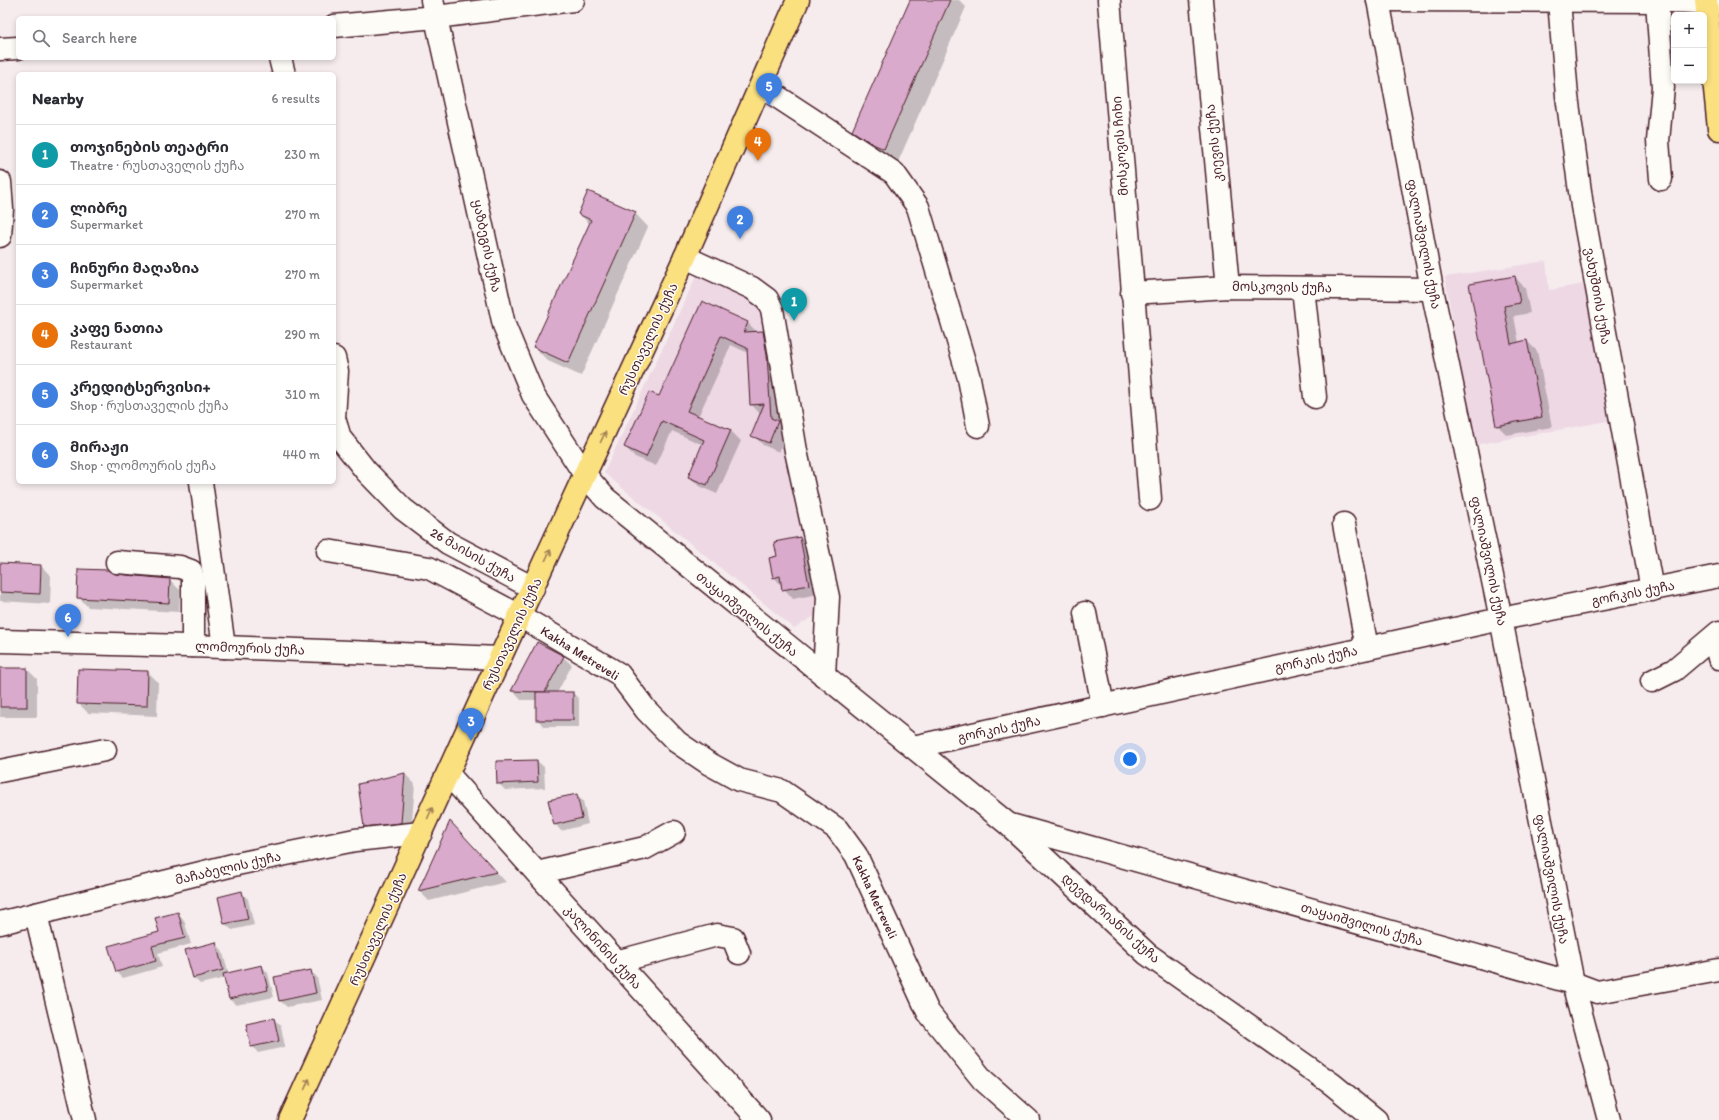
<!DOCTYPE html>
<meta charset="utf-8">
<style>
body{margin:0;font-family:Itim,"Noto Sans Georgian",sans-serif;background:#f2f2f3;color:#2b2b33}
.controls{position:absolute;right:12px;top:12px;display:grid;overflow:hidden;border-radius:6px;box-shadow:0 2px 6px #0003}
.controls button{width:36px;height:36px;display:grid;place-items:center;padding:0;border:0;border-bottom:1px solid #e1e1e2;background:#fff;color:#2b2b33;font:20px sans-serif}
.you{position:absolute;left:1130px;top:759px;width:14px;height:14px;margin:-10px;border:3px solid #fff;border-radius:50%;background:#1a73e8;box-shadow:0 0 0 6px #1a73e833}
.badge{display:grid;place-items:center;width:26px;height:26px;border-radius:50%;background:#111827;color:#fff;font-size:13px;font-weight:700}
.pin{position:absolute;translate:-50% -33px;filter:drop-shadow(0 1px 2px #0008)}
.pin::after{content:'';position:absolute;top:21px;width:14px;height:12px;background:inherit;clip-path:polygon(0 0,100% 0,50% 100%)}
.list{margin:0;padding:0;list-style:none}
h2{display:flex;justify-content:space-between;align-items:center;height:52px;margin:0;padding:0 16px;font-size:17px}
h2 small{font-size:13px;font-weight:400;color:#7c7c81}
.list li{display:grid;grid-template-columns:26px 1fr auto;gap:12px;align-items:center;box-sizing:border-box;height:60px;padding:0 16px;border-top:1px solid #e1e1e2}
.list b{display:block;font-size:15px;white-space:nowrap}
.list p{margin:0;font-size:13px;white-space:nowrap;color:#7c7c81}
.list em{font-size:13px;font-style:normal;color:#7c7c81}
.icon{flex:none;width:22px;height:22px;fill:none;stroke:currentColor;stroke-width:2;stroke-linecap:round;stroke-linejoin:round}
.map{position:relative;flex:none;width:1719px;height:1120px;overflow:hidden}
.search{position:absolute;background:#fff;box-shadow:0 2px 6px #0003;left:16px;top:16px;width:320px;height:44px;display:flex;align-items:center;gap:10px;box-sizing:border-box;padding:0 14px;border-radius:6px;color:#7c7c81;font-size:15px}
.panel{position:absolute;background:#fff;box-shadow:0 2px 6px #0003;left:16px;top:72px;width:320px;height:412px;border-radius:6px}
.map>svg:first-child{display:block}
.built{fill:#edd8e4}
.shadow{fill:#0003}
.building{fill:#d9aacb;stroke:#4a1f2b}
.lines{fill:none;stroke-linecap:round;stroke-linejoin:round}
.minor-casing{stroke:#4a1f2b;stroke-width:25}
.major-casing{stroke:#4a1f2b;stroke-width:25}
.minor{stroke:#fdfcf7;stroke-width:22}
.major{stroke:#fbe080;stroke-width:22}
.oneway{stroke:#a28056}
.labels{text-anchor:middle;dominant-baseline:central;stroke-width:3;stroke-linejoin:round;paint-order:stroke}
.street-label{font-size:13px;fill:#4a1f2b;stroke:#fdfcf7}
</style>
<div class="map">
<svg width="1719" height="1120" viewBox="0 0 1719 1120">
<rect width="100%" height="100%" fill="#f6ecee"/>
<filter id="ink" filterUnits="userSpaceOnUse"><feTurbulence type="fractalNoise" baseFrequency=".025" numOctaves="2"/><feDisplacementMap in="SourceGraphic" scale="8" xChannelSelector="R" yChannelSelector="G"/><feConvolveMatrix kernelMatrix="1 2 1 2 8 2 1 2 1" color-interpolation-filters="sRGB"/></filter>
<g filter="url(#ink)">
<!-- built -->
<g class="built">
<path d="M1546 261 1549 290 1590 283 1613 420 1474 445 1445 277Z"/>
<path d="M701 266 753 302 770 329 818 614 794 628 604 473Z"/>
</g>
<!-- shadow -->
<g class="shadow">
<path d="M911 0H959L966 7 898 162 887 157 867 144 853 130Z"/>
<path d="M635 213 648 227 581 376 548 361 534 347 590 224 579 214Z"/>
<path d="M1515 277 1525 288 1530 313 1514 316 1519 343 1527 341 1537 351 1552 427 1507 435 1497 425 1470 285Z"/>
<path d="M703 303 748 323 757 332H763L773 342 777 365 780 425 787 432 779 452 763 445 753 435 761 415 751 404 748 353 731 345 698 417 731 431 741 441 717 494 699 486 689 476 703 445 672 431 656 466 635 457 625 447 660 398Z"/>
<path d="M800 538 810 548 818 594 793 599 774 577 778 557Z"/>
<path d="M0 564 41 566 51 576 50 604 0 601Z"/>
<path d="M116 575 170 580 180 590 179 612 88 607 78 597Z"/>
<path d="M538 643 563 657 572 665 557 693H573L579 699V727H544L538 720 537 700H521L513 691Z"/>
<path d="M0 669H27L37 679V717H0Z"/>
<path d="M79 670 148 672 158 682 157 716 88 713 78 703Z"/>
<path d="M537 761 544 767 545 788 505 790 498 783Z"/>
<path d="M405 774 415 784 411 832 375 836 365 826 359 785Z"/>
<path d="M576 795 583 801 588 824 561 831 555 824Z"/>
<path d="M450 823 460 833 506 882 429 901 419 891Z"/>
<path d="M242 893 248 899 254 925 232 930 225 924Z"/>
<path d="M178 913 184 920 191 944 158 953 162 967 123 978 116 971 160 933Z"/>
<path d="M216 943 222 950 229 974 262 966 268 973 274 997 236 1005 229 999 225 978 200 984 193 977Z"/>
<path d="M310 971 317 977 322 1000 287 1007 280 1001Z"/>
<path d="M274 1019 281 1026 285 1047 258 1053 252 1046Z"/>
</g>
<!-- building -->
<g class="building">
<path d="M910 0H950L884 149 873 144 852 131Z"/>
<path d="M588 191 636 212 568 363 533 347 591 220 578 214Z"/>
<path d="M1515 276 1520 303 1504 306 1511 344 1527 340 1542 417 1496 426 1469 284Z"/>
<path d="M702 301 748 322 744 332 763 331 767 355 771 418 778 421 769 443 751 436 764 404 750 405 747 348 721 336 687 411 731 430 707 485 688 477 704 440 662 421 646 457 624 447 649 392 659 396Z"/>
<path d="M800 537 809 585 782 590 780 576 773 578 769 558 777 556 774 542Z"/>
<path d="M0 563 41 565 40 594 0 592Z"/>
<path d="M78 569 108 570 116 574 170 579 169 603 77 598Z"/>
<path d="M537 642 564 656 545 692 511 691Z"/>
<rect x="0" y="668" width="27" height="39"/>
<path d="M78 669 148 671 147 706 77 704Z"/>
<rect x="536" y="692" width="37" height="28"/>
<path d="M537 760 538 782 497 784 496 761Z"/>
<path d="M405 773 401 823 364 827 358 784Z"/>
<path d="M577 794 582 818 554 825 548 800Z"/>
<path d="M450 821 497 872 418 891Z"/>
<path d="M242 891 248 919 224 924 218 897Z"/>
<path d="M178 912 185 938 152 946 156 961 116 972 108 946 159 932 155 918Z"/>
<path d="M216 942 223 970 193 978 185 950Z"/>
<path d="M262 965 268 990 229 999 223 974Z"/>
<path d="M311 970 316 993 279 1001 274 977Z"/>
<path d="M274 1018 279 1041 251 1047 246 1024Z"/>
</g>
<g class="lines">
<defs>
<g id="minor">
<path d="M432 0 504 325 533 395 585 475 605 498 1008 824 1147 954 1332 1084 1376 1120"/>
<path d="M1109 0 1150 499"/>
<path d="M1201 0 1228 287"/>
<path d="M1378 0 1432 289 1501 619 1573 983 1609 1120"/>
<path d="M1378 0 1671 1 1719 3"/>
<path d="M1559 1 1567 96 1582 206 1652 590"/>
<path d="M1657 1 1663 87 1658 141 1661 179"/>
<path d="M334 26 436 17 573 0"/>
<path d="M0 49 18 48"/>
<path d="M280 58 284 74"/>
<path d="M761 86 894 173 918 207 969 378 978 426"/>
<path d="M0 182 2 209 0 236"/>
<path d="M685 257 752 288 767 299 772 309 796 451 828 597 824 676"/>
<path d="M1303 288 1315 397"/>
<path d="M1132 293 1228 287 1432 289"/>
<path d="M334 358 337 371 334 418 340 438 366 471 403 509 448 543 533 588"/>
<path d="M201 482 224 647"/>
<path d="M1344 524 1367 648"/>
<path d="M328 551 429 568 520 616 619 674 646 710 677 742 708 763 739 780 782 791 837 829 856 855 928 1012 983 1080 1028 1120"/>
<path d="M117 562 180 567 191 571 193 579V646"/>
<path d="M1085 613 1103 706"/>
<path d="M1714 637 1719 658"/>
<path d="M0 641 224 647 500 658"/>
<path d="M1652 681 1674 670 1719 632"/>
<path d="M913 747 1501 619 1719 576"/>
<path d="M0 771 105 750"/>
<path d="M448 774 759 1120"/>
<path d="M1011 825 1573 983 1597 992 1719 970"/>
<path d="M537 873 645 848 674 832"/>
<path d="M36 914 85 1120"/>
<path d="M0 923 237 864 355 840 421 833"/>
<path d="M616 962 717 935 733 938 739 953"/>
</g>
<g id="major">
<path d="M1706 0 1719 129"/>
<path d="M290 1120 500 658 685 257 798 0"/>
</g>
</defs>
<!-- minor casing -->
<use href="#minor" class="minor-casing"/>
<!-- major casing -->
<use href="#major" class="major-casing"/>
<!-- minor -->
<use href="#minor" class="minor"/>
<!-- major -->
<use href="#major" class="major"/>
</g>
<!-- one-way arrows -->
<defs><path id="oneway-shaft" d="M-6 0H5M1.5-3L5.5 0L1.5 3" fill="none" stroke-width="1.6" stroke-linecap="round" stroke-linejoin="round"/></defs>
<g class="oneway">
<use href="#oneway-shaft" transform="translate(603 437) rotate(-65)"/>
<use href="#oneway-shaft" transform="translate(548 555) rotate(-65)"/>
<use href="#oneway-shaft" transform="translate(430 813) rotate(-66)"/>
<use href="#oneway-shaft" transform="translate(307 1084) rotate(-66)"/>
</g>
</g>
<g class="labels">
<!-- street labels -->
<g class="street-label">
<text transform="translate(1214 143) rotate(-96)">კიევის ქუჩა</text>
<text transform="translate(1120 146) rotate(-94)">მოსკოვის ჩიხი</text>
<text transform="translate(1424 244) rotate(79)">ფალიაშვილის ქუჩა</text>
<text transform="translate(487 246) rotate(78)">ყაზბეგის ქუჩა</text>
<text transform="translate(1282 287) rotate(1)">მოსკოვის ქუჩა</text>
<text transform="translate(1598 296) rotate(80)">ვახუშთის ქუჩა</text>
<text transform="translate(648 339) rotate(-65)">რუსთაველის ქუჩა</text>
<text transform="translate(473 555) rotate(30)">26 მაისის ქუჩა</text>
<text transform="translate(1489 561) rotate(78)">ფალიაშვილის ქუჩა</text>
<text transform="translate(1633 593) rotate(-11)">გორკის ქუჩა</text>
<text transform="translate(747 614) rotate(39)">თაყაიშვილის ქუჩა</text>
<text transform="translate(512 634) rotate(-65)">რუსთაველის ქუჩა</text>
<text transform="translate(250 648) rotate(2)">ლომოურის ქუჩა</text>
<text transform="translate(580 653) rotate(32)">Kakha Metreveli</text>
<text transform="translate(1316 659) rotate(-12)">გორკის ქუჩა</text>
<text transform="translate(999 729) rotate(-12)">გორკის ქუჩა</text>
<text transform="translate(228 868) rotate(-13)">მაჩაბელის ქუჩა</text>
<text transform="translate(1552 879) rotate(79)">ფალიაშვილის ქუჩა</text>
<text transform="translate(875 897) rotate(65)">Kakha Metreveli</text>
<text transform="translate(1111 918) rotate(42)">დევდარიანის ქუჩა</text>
<text transform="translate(1362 924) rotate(16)">თაყაიშვილის ქუჩა</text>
<text transform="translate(378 929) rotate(-66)">რუსთაველის ქუჩა</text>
<text transform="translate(603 947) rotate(48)">კალინინის ქუჩა</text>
</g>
</g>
</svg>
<div class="controls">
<button>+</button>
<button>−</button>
</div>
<div class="you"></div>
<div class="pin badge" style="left:794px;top:321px;background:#0f9aa8">1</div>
<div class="pin badge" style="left:740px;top:239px;background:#3f7fe0">2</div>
<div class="pin badge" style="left:471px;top:741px;background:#3f7fe0">3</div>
<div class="pin badge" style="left:758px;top:161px;background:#e8710a">4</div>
<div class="pin badge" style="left:769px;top:106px;background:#3f7fe0">5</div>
<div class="pin badge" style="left:68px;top:637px;background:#3f7fe0">6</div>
<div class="search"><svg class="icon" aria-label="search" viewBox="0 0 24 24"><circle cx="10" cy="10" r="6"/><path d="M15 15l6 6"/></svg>Search here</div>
<section class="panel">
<h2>Nearby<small>6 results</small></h2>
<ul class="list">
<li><span class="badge" style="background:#0f9aa8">1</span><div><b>თოჯინების თეატრი</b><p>Theatre · რუსთაველის ქუჩა</p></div><em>230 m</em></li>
<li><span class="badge" style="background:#3f7fe0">2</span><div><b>ლიბრე</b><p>Supermarket</p></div><em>270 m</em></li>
<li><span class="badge" style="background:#3f7fe0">3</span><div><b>ჩინური მაღაზია</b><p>Supermarket</p></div><em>270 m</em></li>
<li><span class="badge" style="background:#e8710a">4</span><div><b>კაფე ნათია</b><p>Restaurant</p></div><em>290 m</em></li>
<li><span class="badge" style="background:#3f7fe0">5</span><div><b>კრედიტსერვისი+</b><p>Shop · რუსთაველის ქუჩა</p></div><em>310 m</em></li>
<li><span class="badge" style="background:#3f7fe0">6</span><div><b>მირაჟი</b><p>Shop · ლომოურის ქუჩა</p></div><em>440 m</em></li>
</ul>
</section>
</div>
